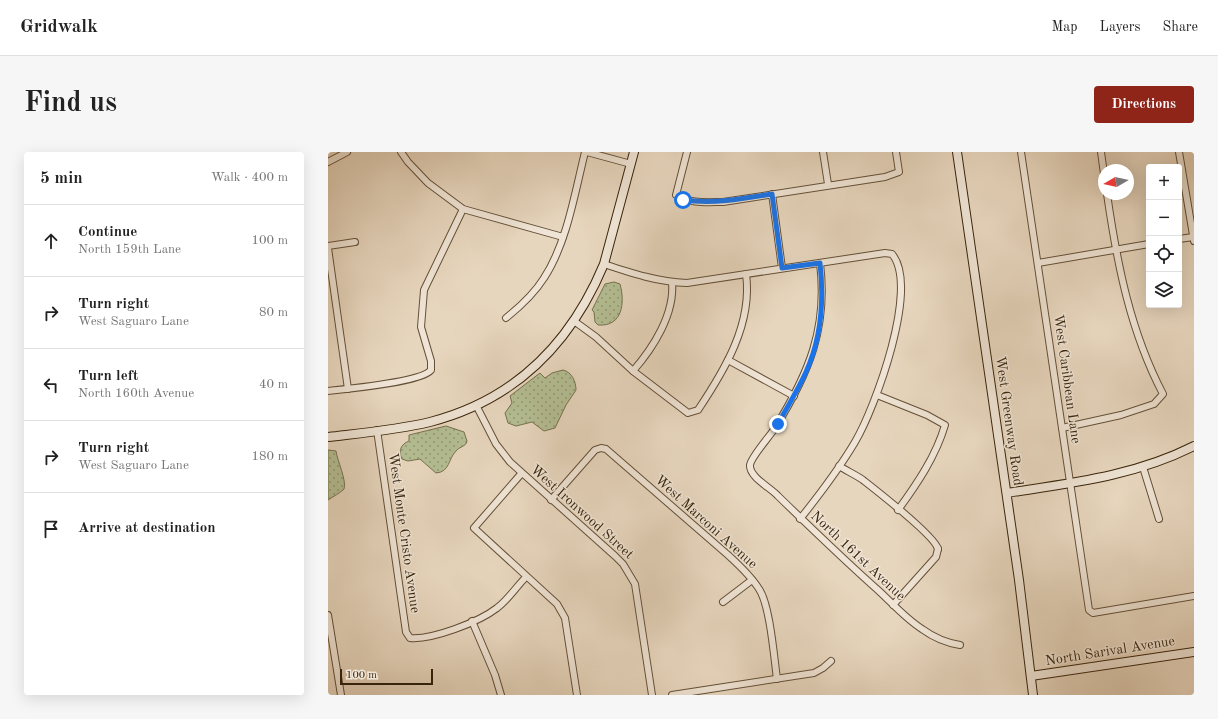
<!DOCTYPE html>
<meta charset="utf-8">
<style>
body{margin:0;font-family:"Old Standard TT",serif;background:#f6f6f6;color:#222}
.controls{position:absolute;right:12px;top:12px;display:grid;overflow:hidden;border-radius:4px;box-shadow:0 4px 16px #0002}
.controls button{width:36px;height:36px;display:grid;place-items:center;padding:0;border:0;border-bottom:1px solid #e0e0e0;background:#fff;color:#222;font:20px sans-serif}
.compass{position:absolute;left:770px;top:12px;width:36px;height:36px;border-radius:50%;background:#fff;box-shadow:0 4px 16px #0002;rotate:261deg}
.scale{position:absolute;left:12px;bottom:10px;width:93px;box-sizing:border-box;padding-left:4px;border:2px solid #38240b;border-top:0;font-size:11px;line-height:14px;white-space:nowrap;color:#38240b;-webkit-text-stroke:3px #efe4d5;paint-order:stroke}
.stop{position:absolute;width:12px;height:12px;margin:-9px;border:3px solid #1a73e8;border-radius:50%;background:#fff}
.stop.end{background:#1a73e8;border-color:#fff;box-shadow:0 1px 4px #0008}
.list{margin:0;padding:0;list-style:none}
h2{display:flex;justify-content:space-between;align-items:center;height:52px;margin:0;padding:0 16px;font-size:17px}
h2 small{font-size:13px;font-weight:400;color:#767676}
.list li{display:grid;grid-template-columns:26px 1fr auto;gap:12px;align-items:center;box-sizing:border-box;height:72px;padding:0 16px;border-top:1px solid #e0e0e0}
.list b{display:block;font-size:15px;white-space:nowrap}
.list p{margin:0;font-size:13px;white-space:nowrap;color:#767676}
.list em{font-size:13px;font-style:normal;color:#767676}
.icon{flex:none;width:22px;height:22px;fill:none;stroke:currentColor;stroke-width:2;stroke-linecap:round;stroke-linejoin:round}
.map{position:relative;flex:none;width:866px;height:543px;overflow:hidden;border-radius:4px}
header{display:flex;align-items:center;gap:24px;box-sizing:border-box;height:56px;padding:0 20px;background:#fff;border-bottom:1px solid #e0e0e0}
header strong{font-size:19px}
nav{display:flex;gap:22px;margin-inline-start:auto;font-size:14px}
.intro{display:flex;align-items:center;justify-content:space-between;box-sizing:border-box;height:96px;padding:0 24px}
h1{margin:0;font-size:28px}
.button{padding:10px 18px;border-radius:4px;background:#8f2418;color:#fff;font-size:14px;font-weight:700}
main{display:flex;gap:24px;padding:0 24px}
aside{flex:1;background:#fff;border-radius:4px;box-shadow:0 4px 16px #0002}
.map>svg:first-child{display:block}
.grass{fill:url(#grass-dots);stroke:#76714f}
.lines{fill:none;stroke-linecap:round;stroke-linejoin:round}
.street-casing{stroke:#645038;stroke-width:8}
.secondary-casing{stroke:#38240b;stroke-width:10}
.street{stroke:#efe4d5;stroke-width:6}
.secondary{stroke:#efe4d5;stroke-width:8}
.route{stroke:#1a73e8;stroke-width:5}
.labels{text-anchor:middle;dominant-baseline:central;stroke-width:3;stroke-linejoin:round;paint-order:stroke}
.street-label{font-size:14px;fill:#38240b;stroke:#efe4d5}
</style>
<header>
<strong>Gridwalk</strong>
<nav><a>Map</a><a>Layers</a><a>Share</a></nav>
</header>
<div class="intro"><h1>Find us</h1><a class="button">Directions</a></div>
<main>
<aside>
<h2>5 min<small>Walk · 400 m</small></h2>
<ul class="list">
<li><svg class="icon" aria-label="ahead" viewBox="0 0 24 24"><path d="M12 20V5M6 11l6-6 6 6"/></svg><div><b>Continue</b><p>North 159th Lane</p></div><em>100 m</em></li>
<li><svg class="icon" aria-label="right" viewBox="0 0 24 24"><path d="M7 20v-9h11M14 6l5 5-5 5"/></svg><div><b>Turn right</b><p>West Saguaro Lane</p></div><em>80 m</em></li>
<li><svg class="icon" aria-label="left" viewBox="0 0 24 24"><path d="M17 20v-9H6M10 6l-5 5 5 5"/></svg><div><b>Turn left</b><p>North 160th Avenue</p></div><em>40 m</em></li>
<li><svg class="icon" aria-label="right" viewBox="0 0 24 24"><path d="M7 20v-9h11M14 6l5 5-5 5"/></svg><div><b>Turn right</b><p>West Saguaro Lane</p></div><em>180 m</em></li>
<li><svg class="icon" aria-label="arrive" viewBox="0 0 24 24"><path d="M6 21V4h12l-3 4 3 4H6"/></svg><div><b>Arrive at destination</b></div></li>
</ul>
</aside>
<div class="map">
<svg width="866" height="543" viewBox="0 0 866 543">
<defs>
<pattern id="grass-dots" width="8" height="8" patternUnits="userSpaceOnUse"><rect width="8" height="8" fill="#b4be93"/><path d="M2 2h.1M6 6h.1" fill="none" stroke="#939a76" stroke-width="1.8" stroke-linecap="round"/></pattern>
</defs>
<rect width="100%" height="100%" fill="#e7d6be"/>
<filter id="stains"><feTurbulence type="fractalNoise" baseFrequency=".005" numOctaves="4"/><feColorMatrix values="0 0 0 0 .2 0 0 0 0 .09 0 0 0 0 .02 0 0 0 .5 -.17"/></filter>
<radialGradient id="worn" r=".72"><stop offset=".6" stop-color="#630" stop-opacity="0"/><stop offset="1" stop-color="#630" stop-opacity=".3"/></radialGradient>
<!-- grass -->
<g class="grass">
<path d="M286 130 292 132C297 150 295 175 270 173L267 170 266 160 264 158 277 132Z"/>
<path d="M235 218C244 220 248 230 248 238L238 253 227 276 216 279 204 270 188 274 180 271 177 261 184 251 182 244 212 221 217 226 224 221Z"/>
<path d="M118 274 136 280 139 289C138 295 132 294 128 299 120 307 122 320 108 321L92 307 80 309 74 307C70 299 73 292 81 289V283Z"/>
<path d="M0 298 8 299C9 308 19 329 16 337 15 339 3 346 0 348Z"/>
</g>
<g class="lines">
<defs>
<g id="street">
<path d="M73 0 80 10 100 31 135 57 235 85"/>
<path d="M259 0 303 12"/>
<path d="M359 0 348 43C362 52 379 50 395 50L557 25 571 20 568 0"/>
<path d="M495 0 500 32"/>
<path d="M693 0 761 458 765 461 866 444"/>
<path d="M773 0 776 22"/>
<path d="M851 0 866 89"/>
<path d="M0 10 19 0"/>
<path d="M444 42 454 116"/>
<path d="M851 87 865 85"/>
<path d="M0 94 27 90"/>
<path d="M0 96 20 237"/>
<path d="M492 111C500 176 481 221 447 276 442 284 423 305 422 313 421 325 443 336 450 344 483 376 516 408 551 439 565 452 578 467 594 477 605 485 619 491 632 493"/>
<path d="M710 111 821 92"/>
<path d="M276 112C303 121 330 130 359 131L557 101 564 102C592 135 547 256 527 290 511 317 492 342 472 367"/>
<path d="M178 166C193 154 206 142 216 126 239 91 247 40 257 0"/>
<path d="M246 169 268 185 305 219 360 261 370 258C396 219 425 172 418 122"/>
<path d="M400 208 466 244"/>
<path d="M305 219C325 196 347 162 344 130"/>
<path d="M0 239C19 237 94 230 103 218V209L93 175 96 138 135 57"/>
<path d="M549 243 599 263 617 273C608 304 589 332 570 358"/>
<path d="M148 253 168 292 182 310 287 404 295 412 307 432 324 543"/>
<path d="M734 276 793 263 826 252 835 242C802 179 789 111 779 42"/>
<path d="M49 278 78 480 82 486C104 488 151 470 169 456 180 448 188 435 198 425"/>
<path d="M511 314C519 319 528 323 535 328 549 339 607 384 610 397"/>
<path d="M815 315 831 367"/>
<path d="M193 322 146 376 229 452 237 466 249 543"/>
<path d="M223 348 267 298 273 296 278 297 400 403C411 413 423 424 431 437 442 453 446 505 449 527"/>
<path d="M395 450 424 428"/>
<path d="M565 453 608 405 610 397"/>
<path d="M0 463 13 543"/>
<path d="M144 469 167 523 173 543"/>
<path d="M344 543 486 521 495 516 503 509"/>
</g>
<g id="secondary">
<path d="M629 0 691 428 705 543"/>
<path d="M0 285C34 281 69 278 102 270 187 248 243 191 276 112L306 0"/>
<path d="M679 341C743 331 807 324 866 294"/>
<path d="M703 524 866 500"/>
</g>
</defs>
<!-- street casing -->
<use href="#street" class="street-casing"/>
<!-- secondary casing -->
<use href="#secondary" class="secondary-casing"/>
<!-- street -->
<use href="#street" class="street"/>
<!-- secondary -->
<use href="#secondary" class="secondary"/>
</g>
<g class="lines">
<!-- route -->
<path class="route" d="M355 48C386 52 414 47 444 42L454 116 492 111C496 147 493 187 478 220 470 238 459 255 450 272"/>
</g>
<g class="labels">
<!-- street labels -->
<g class="street-label">
<text transform="translate(739 227) rotate(82)">West Caribbean Lane</text>
<text transform="translate(681 269) rotate(82)">West Greenway Road</text>
<text transform="translate(254 360) rotate(42)">West Ironwood Street</text>
<text transform="translate(378 370) rotate(42)">West Marconi Avenue</text>
<text transform="translate(76 381) rotate(82)">West Monte Cristo Avenue</text>
<text transform="translate(530 404) rotate(43)">North 161st Avenue</text>
<text transform="translate(782 499) rotate(-9)">North Sarival Avenue</text>
</g>
</g>
<rect width="100%" height="100%" filter="url(#stains)"/>
<rect width="100%" height="100%" fill="url(#worn)"/>
</svg>
<div class="controls">
<button>+</button>
<button>−</button>
<button><svg class="icon" aria-label="locate" viewBox="0 0 24 24"><circle cx="12" cy="12" r="6"/><path d="M12 2v4M12 18v4M2 12h4M18 12h4"/></svg></button>
<button><svg class="icon" aria-label="layers" viewBox="0 0 24 24"><path d="M12 4l9 5-9 5-9-5zM3 14l9 5 9-5"/></svg></button>
</div>
<svg class="compass" viewBox="-18 -18 36 36"><path d="M0-13l5 13h-10z" fill="#e53935"/><path d="M0 13l5-13h-10z" fill="#767676"/></svg>
<div class="scale">100 m</div>
<div class="stop" style="left:355px;top:48px"></div>
<div class="stop end" style="left:450px;top:272px"></div>
</div>
</main>
